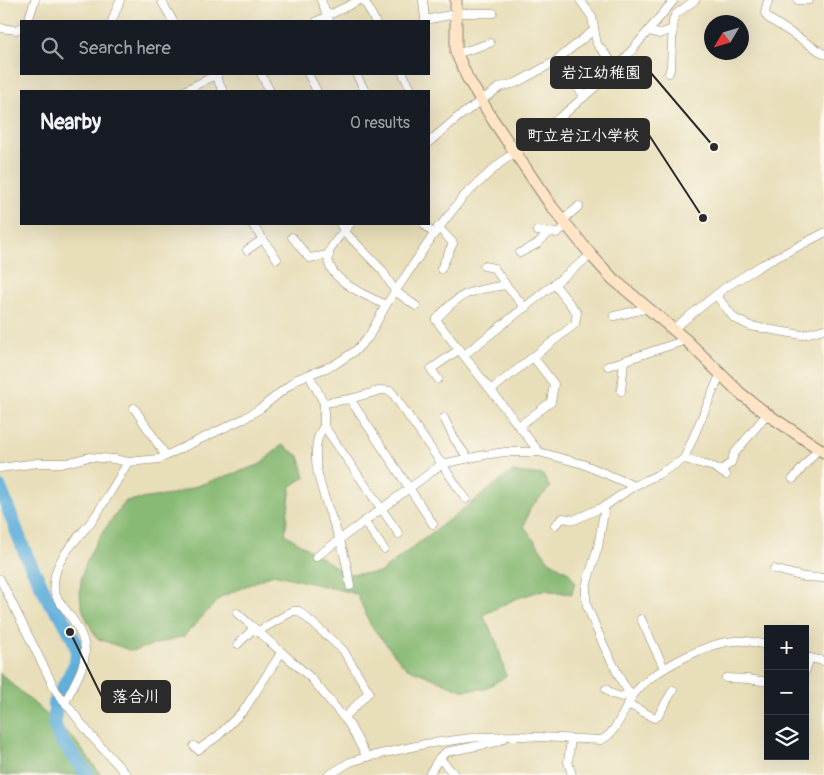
<!DOCTYPE html>
<meta charset="utf-8">
<style>
body{margin:0;font-family:Pangolin,"Klee One",sans-serif;background:#20242c;color:#f1f3f6}
.controls{position:absolute;right:15px;bottom:15px;display:grid;overflow:hidden;border-radius:0px;box-shadow:0 5px 20px #0002}
.controls button{width:45px;height:45px;display:grid;place-items:center;padding:0;border:0;border-bottom:1px solid #363941;background:#171b24;color:#f1f3f6;font:25px sans-serif}
.compass{position:absolute;left:704px;top:15px;width:45px;height:45px;border-radius:50%;background:#171b24;box-shadow:0 5px 20px #0002;rotate:232deg}
.list{margin:0;padding:0;list-style:none}
h2{display:flex;justify-content:space-between;align-items:center;height:65px;margin:0;padding:0 20px;font-size:21px}
h2 small{font-size:16px;font-weight:400;color:#9ea1a6}
.icon{flex:none;width:28px;height:28px;fill:none;stroke:currentColor;stroke-width:2;stroke-linecap:round;stroke-linejoin:round}
.map{position:relative;flex:none;width:824px;height:775px;overflow:hidden}
.search{position:absolute;background:#171b24;box-shadow:0 5px 20px #0002;left:20px;top:20px;width:410px;height:55px;display:flex;align-items:center;gap:12px;box-sizing:border-box;padding:0 18px;border-radius:0px;color:#9ea1a6;font-size:19px}
.panel{position:absolute;background:#171b24;box-shadow:0 5px 20px #0002;left:20px;top:90px;width:410px;height:135px;border-radius:0px}
.map>svg:first-child{display:block}
.forest{fill:#89ba74;stroke:#5a7250}
.lines{fill:none;stroke-linecap:round;stroke-linejoin:round}
.river{stroke:#61afdb;stroke-width:14}
.street-casing{stroke:#8a8472;stroke-width:9}
.secondary-casing{stroke:#8a8472;stroke-width:13}
.street{stroke:#fff;stroke-width:8}
.secondary{stroke:#ffe4c6;stroke-width:11}
.leader{fill:none;stroke:#2b2b2b;stroke-width:2}
.callout-dot{fill:#2b2b2b;stroke:#fbf7ec;stroke-width:2}
.callout{fill:#2b2b2b;stroke:#2b2b2b;stroke-width:2}
.callout-label{font-size:16px;text-anchor:middle;font-weight:bold;fill:#fff}
</style>
<div class="map">
<svg width="824" height="775" viewBox="0 0 824 775">
<rect width="100%" height="100%" fill="#fbf7ec"/>
<filter id="ink" filterUnits="userSpaceOnUse"><feTurbulence type="fractalNoise" baseFrequency=".02" numOctaves="2"/><feDisplacementMap in="SourceGraphic" scale="10" xChannelSelector="R" yChannelSelector="G"/><feConvolveMatrix kernelMatrix="1 2 1 2 8 2 1 2 1" color-interpolation-filters="sRGB"/></filter>
<filter id="wash" filterUnits="userSpaceOnUse"><feTurbulence type="fractalNoise" baseFrequency=".0096" numOctaves="4" result="noise"/><feDisplacementMap in="SourceGraphic" scale="20" xChannelSelector="R" yChannelSelector="G"/><feGaussianBlur stdDeviation="1.12" result="paint"/><feColorMatrix in="noise" values="0 0 0 0 0 0 0 0 0 0 0 0 0 0 0 0 0 1.4 0 .05"/><feComposite in="paint" operator="in"/></filter>
<g filter="url(#wash)">
<rect width="100%" height="100%" fill="#e8deb9"/>
<!-- forest -->
<g class="forest">
<path d="M282 445 299 456 305 477 291 486 285 534 346 574 379 573 512 472 543 475 550 488 530 508 524 526 549 561 568 572 575 582 572 594 543 590 515 599 483 615 497 643 506 676 485 689 462 690 405 667 371 626 357 594 273 574 221 597 184 636 132 651 96 638C92 628 82 613 81 602 75 564 104 530 126 501L170 495 259 465Z"/>
<path d="M0 673 74 739 101 775H0Z"/>
</g>
<g class="lines">
<!-- river -->
<path class="river" d="M0 488 26 555 50 603 61 615 74 640 77 650 76 663 55 703V726L60 739 88 775"/>
</g>
</g>
<g filter="url(#ink)">
<g class="lines">
<defs>
<g id="street">
<path d="M163 0 162 2 173 21"/>
<path d="M321 0 329 21"/>
<path d="M364 0 375 21"/>
<path d="M423 0 425 20 460 13H493"/>
<path d="M580 0 592 17 597 44 617 68"/>
<path d="M769 0 767 4 765 13 768 18 824 54"/>
<path d="M798 0H809"/>
<path d="M28 21 35 0"/>
<path d="M112 21 120 0"/>
<path d="M317 21 360 0"/>
<path d="M0 28 16 30 21 28"/>
<path d="M649 31 659 34 673 29"/>
<path d="M456 54 490 43"/>
<path d="M554 62 585 96"/>
<path d="M669 73 671 66 673 20 676 14 695 0"/>
<path d="M261 74 270 91"/>
<path d="M308 74 317 91"/>
<path d="M356 74 365 91"/>
<path d="M403 74 412 91"/>
<path d="M215 75 223 91"/>
<path d="M184 91 218 74"/>
<path d="M429 142 457 118 500 87 516 83 538 71 554 62 594 30"/>
<path d="M563 220 579 206"/>
<path d="M252 224 277 259"/>
<path d="M340 224 344 231 382 270 395 291 416 306"/>
<path d="M350 224C343 232 333 242 329 252 321 278 369 297 386 305"/>
<path d="M424 224 434 234"/>
<path d="M438 227 453 243 441 269"/>
<path d="M537 231 557 233 567 225"/>
<path d="M292 237 309 258 329 255"/>
<path d="M247 250 263 239"/>
<path d="M520 253 537 244 550 232"/>
<path d="M484 266 494 268 506 285"/>
<path d="M716 295 734 318 750 326 802 335 824 329"/>
<path d="M525 308 506 285C471 291 460 291 436 320L539 452"/>
<path d="M614 316 649 308"/>
<path d="M673 329 726 287 762 265 824 233"/>
<path d="M464 355 591 255"/>
<path d="M608 366 686 340"/>
<path d="M309 375 324 403V426L399 534"/>
<path d="M438 379 431 369 460 349"/>
<path d="M491 390 575 324 577 313 555 285"/>
<path d="M621 391 624 361"/>
<path d="M350 399 433 524"/>
<path d="M324 403 350 399 382 390 391 391 466 499"/>
<path d="M134 408 166 456"/>
<path d="M444 418 455 440 468 458"/>
<path d="M324 426C302 455 330 510 340 541 345 556 348 570 350 586"/>
<path d="M519 426 551 402 554 384 534 358"/>
<path d="M684 459 714 467 726 475"/>
<path d="M0 468 38 463H66L89 457 114 459 128 462 159 459 245 418 261 408 297 379 334 365 355 351 368 338 386 305 434 234 463 197 499 164 563 115 617 68 674 0"/>
<path d="M721 470 731 463 734 454 767 414"/>
<path d="M793 479 819 448"/>
<path d="M364 521 384 549"/>
<path d="M555 525 563 518 574 520 605 506"/>
<path d="M316 557 438 467 442 464 484 455 505 452H539L583 464 634 486"/>
<path d="M774 569 804 577 824 578"/>
<path d="M0 579 56 691 92 737 127 775"/>
<path d="M237 613 311 678 349 724 367 757"/>
<path d="M641 619 664 668"/>
<path d="M257 632 293 611H299L343 650 369 692 344 718"/>
<path d="M238 644 254 628"/>
<path d="M805 657 824 661"/>
<path d="M805 672 810 658"/>
<path d="M726 678 748 679 768 682"/>
<path d="M606 689 612 694 622 697 630 692"/>
<path d="M632 696 622 682 603 644 587 606 586 596V586L598 547 605 506 634 486 657 475 684 459 720 375"/>
<path d="M65 702C87 660 96 649 65 609 58 600 53 594 54 582 56 556 79 538 94 518 106 500 117 481 128 462"/>
<path d="M628 704 655 718 658 716 673 690"/>
<path d="M571 739 568 762 572 775"/>
<path d="M194 746 198 750 218 736 244 710 281 653"/>
<path d="M439 758 455 775"/>
<path d="M329 775 350 762 367 757 425 744 479 737 519 736 601 740C616 735 625 706 634 694 650 672 706 643 734 641 746 640 756 642 768 646"/>
<path d="M429 775 439 758 446 752 497 742 504 738"/>
</g>
<path id="secondary" d="M456 0V52L467 77 493 120 552 207 591 255 613 279 686 340 740 393 767 414 824 452"/>
</defs>
<!-- street casing -->
<use href="#street" class="street-casing"/>
<!-- secondary casing -->
<use href="#secondary" class="secondary-casing"/>
<!-- street -->
<use href="#street" class="street"/>
<!-- secondary -->
<use href="#secondary" class="secondary"/>
</g>
</g>
<!-- callouts -->
<path class="leader" d="M714 147L651 73M703 218L649 135M70 632L102 697"/>
<g class="callout-dot">
<circle cx="714" cy="147" r="5"/>
<circle cx="703" cy="218" r="5"/>
<circle cx="70" cy="632" r="5"/>
</g>
<g class="callout">
<rect x="551" y="57" width="100" height="31" rx="5"/>
<rect x="517" y="119" width="132" height="31" rx="5"/>
<rect x="102" y="681" width="68" height="31" rx="5"/>
</g>
<g class="callout-label">
<text x="601" y="78">岩江幼稚園</text>
<text x="583" y="141">町立岩江小学校</text>
<text x="136" y="702">落合川</text>
</g>
</svg>
<div class="controls">
<button>+</button>
<button>−</button>
<button><svg class="icon" aria-label="layers" viewBox="0 0 24 24"><path d="M12 4l9 5-9 5-9-5zM3 14l9 5 9-5"/></svg></button>
</div>
<svg class="compass" viewBox="-18 -18 36 36"><path d="M0-13l5 13h-10z" fill="#e53935"/><path d="M0 13l5-13h-10z" fill="#9ea1a6"/></svg>
<div class="search"><svg class="icon" aria-label="search" viewBox="0 0 24 24"><circle cx="10" cy="10" r="6"/><path d="M15 15l6 6"/></svg>Search here</div>
<section class="panel">
<h2>Nearby<small>0 results</small></h2>
<ul class="list">
</ul>
</section>
</div>
